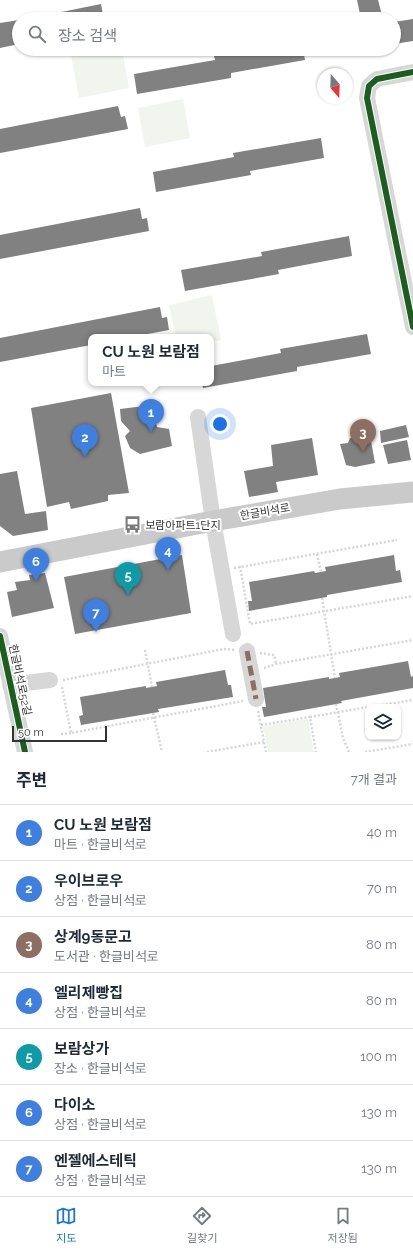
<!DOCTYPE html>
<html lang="ko">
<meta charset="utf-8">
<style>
body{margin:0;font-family:Raleway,"Noto Sans KR",sans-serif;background:#f2f2f3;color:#1f2937}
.controls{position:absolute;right:12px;bottom:12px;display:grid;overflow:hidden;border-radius:8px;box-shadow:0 1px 3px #0004}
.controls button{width:36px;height:36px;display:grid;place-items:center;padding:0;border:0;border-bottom:1px solid #e0e1e3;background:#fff;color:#1f2937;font:20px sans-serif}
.compass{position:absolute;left:317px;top:68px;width:36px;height:36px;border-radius:50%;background:#fff;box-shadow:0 1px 3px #0004;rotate:161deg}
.scale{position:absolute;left:12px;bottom:10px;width:95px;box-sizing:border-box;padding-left:4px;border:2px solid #333;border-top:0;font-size:11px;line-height:14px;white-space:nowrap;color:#333;-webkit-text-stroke:3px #fff;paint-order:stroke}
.you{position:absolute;left:220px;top:424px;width:14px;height:14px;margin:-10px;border:3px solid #fff;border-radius:50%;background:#1a73e8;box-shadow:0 0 0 6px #1a73e833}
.badge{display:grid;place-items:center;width:26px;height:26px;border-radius:50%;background:#1a73e8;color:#fff;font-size:13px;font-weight:700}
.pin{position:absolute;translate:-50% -33px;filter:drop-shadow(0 1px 2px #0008)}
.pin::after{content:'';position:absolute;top:21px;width:14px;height:12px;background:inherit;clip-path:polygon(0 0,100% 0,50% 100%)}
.popup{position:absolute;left:88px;top:334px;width:126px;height:52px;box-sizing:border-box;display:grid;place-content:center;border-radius:8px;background:#fff;filter:drop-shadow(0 1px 3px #0005);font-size:13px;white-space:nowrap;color:#747a83}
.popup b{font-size:15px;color:#1f2937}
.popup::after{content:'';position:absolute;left:50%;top:100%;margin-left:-8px;border:8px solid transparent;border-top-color:#fff}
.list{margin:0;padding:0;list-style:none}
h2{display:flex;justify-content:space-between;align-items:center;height:52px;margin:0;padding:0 16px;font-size:17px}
h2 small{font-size:13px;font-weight:400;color:#747a83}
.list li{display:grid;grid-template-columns:26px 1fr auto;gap:12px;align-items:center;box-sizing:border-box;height:56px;padding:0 16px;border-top:1px solid #e0e1e3}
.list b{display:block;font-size:15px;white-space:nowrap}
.list p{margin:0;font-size:13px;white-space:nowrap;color:#747a83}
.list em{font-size:13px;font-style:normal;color:#747a83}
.icon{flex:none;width:22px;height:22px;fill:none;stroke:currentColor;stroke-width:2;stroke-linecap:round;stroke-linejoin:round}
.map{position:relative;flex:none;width:413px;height:752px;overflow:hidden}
.search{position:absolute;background:#fff;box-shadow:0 1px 3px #0004;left:12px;right:12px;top:12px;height:44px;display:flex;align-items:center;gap:10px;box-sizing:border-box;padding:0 14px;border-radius:22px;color:#747a83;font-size:15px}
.sheet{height:444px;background:#fff}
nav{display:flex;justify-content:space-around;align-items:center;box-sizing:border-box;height:56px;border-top:1px solid #e0e1e3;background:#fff;font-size:11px;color:#747a83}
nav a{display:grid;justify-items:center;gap:2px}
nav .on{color:#1a73e8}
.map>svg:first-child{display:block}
.green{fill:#f1f5ed}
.building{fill:#818181}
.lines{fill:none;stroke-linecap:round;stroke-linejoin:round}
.path{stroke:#d6d6d6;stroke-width:2.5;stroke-dasharray:2 2;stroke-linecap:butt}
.minor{stroke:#d7d7d7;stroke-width:16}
.major{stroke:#cacaca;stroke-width:21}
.quiet{stroke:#8d6e63;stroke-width:5;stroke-dasharray:10 5;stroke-linecap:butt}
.cycleway-casing{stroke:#fff;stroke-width:8}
.cycleway{stroke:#1b5e20;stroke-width:6}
.labels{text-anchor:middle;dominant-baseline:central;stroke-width:4;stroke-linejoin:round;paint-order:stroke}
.street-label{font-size:11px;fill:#333;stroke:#fff}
.poi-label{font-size:11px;fill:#333;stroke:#fff;text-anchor:start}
</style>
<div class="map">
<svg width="413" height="752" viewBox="0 0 413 752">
<rect width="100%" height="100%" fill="#fff"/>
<!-- green -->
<g class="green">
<path d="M104 49H122L129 88 79 98 71 55Z"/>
<path d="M183 99 190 138 145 147 138 108Z"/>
<path d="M212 295 221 340 211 342V337H176L169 305Z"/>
<path d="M308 719 314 752H268L263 726Z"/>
</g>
<!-- building -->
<g class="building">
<path d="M357 0H378L383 19H361Z"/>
<path d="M101 4 103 15 108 14 109 19H27Z"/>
<path d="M413 19V41L394 44V22Z"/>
<path d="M19 20V44L0 48V23Z"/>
<path d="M251 49H303L305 60 231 73V78L137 94 134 74 215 60 214 56Z"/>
<path d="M118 106 121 117 125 116 128 129 0 153V129Z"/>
<path d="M321 138 324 158 250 171 251 175 156 192 153 172 234 157 233 153Z"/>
<path d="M140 208 142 219 147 218 149 231 0 259V235Z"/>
<path d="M349 236 352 256 278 270 279 274 185 291 181 270 262 256 261 252Z"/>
<path d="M160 307 162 318 167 317 169 330 132 337H91V345L0 362V338Z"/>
<path d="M367 334 371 354 297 367V371L203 388 202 383H211V366L281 353 280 349Z"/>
<path d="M111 393 129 493 108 495V501L71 509 69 502 47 507 31 408Z"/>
<path d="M152 405 157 427 169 429 172 446 140 454 130 448 125 436 130 431 121 421 120 409Z"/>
<path d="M406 425 409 437 381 443 380 431Z"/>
<path d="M370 435 375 463 355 467 346 465 340 444 348 443 350 438Z"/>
<path d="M312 438 318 475 276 482 278 492 249 497 244 471 273 466 271 445Z"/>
<path d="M407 440 411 460 388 464 383 445Z"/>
<path d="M17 471 25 514 46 511 48 530 13 536 0 526V474Z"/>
<path d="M182 555 191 613 75 634 64 577Z"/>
<path d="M394 555 396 571 400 570 402 582 327 595V597L249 611 248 601H252L249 582 314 571 315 573 326 571 325 567Z"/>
<path d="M45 573 54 608 12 617 7 592 17 590 15 582 30 580 29 575Z"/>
<path d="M408 661 411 677 413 676V688L341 701 342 703 264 717 262 707H266L263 688 329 677V679L340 677 339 673Z"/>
<path d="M225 670 228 685H231L233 697 158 709 159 712 81 725 79 716 83 715 80 697 146 686V688L157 686 156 682Z"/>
</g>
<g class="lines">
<!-- path -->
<g class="path">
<path d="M317 554 321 572"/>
<path d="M240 566 250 624 413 596"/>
<path d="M234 568 397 540"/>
<path d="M322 598 335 678"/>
<path d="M145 650 152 687"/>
<path d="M260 653 274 655 276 664"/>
<path d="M264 668 276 664 413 640"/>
<path d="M63 680 224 649 235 650"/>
<path d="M62 687 71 733 243 701"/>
<path d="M336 704 343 738 349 752"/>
<path d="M370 707 413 700"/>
<path d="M258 711 266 752"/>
<path d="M153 713 162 752"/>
<path d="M310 717 368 707"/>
<path d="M261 725 310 717 316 752"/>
<path d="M61 734 71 733"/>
<path d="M207 752 264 742"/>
<path d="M365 752 413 744"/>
</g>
<!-- minor -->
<g class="minor">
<path d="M413 72 377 79 369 86 367 98 413 327"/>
<path d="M198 417 213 521 233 634"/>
<path d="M0 636 25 752"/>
<path d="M247 651 256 699"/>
<path d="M10 685 50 680"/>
</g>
<!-- major -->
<path class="major" d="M0 562 213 521 340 499 413 492"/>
<!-- quiet -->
<path class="quiet" d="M247 651 256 699"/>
<defs>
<g id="cycleway">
<path d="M413 72 377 79 369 86 367 98 413 327"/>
<path d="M0 636 25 752"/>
</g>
</defs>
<!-- cycleway casing -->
<use href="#cycleway" class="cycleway-casing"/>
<!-- cycleway -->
<use href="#cycleway" class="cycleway"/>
</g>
<!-- icons -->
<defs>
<symbol id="bus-bare" viewBox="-9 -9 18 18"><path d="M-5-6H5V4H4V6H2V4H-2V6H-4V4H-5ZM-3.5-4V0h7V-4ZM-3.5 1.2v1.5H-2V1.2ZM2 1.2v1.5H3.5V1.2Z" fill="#7a7a7a" stroke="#fff" stroke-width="2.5" paint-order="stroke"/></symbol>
</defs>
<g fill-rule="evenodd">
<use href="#bus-bare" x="120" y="512" width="25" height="25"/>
</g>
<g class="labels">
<!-- street labels -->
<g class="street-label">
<text transform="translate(265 512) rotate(-10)">한글비석로</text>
<text transform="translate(20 680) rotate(78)">한글비석로52길</text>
</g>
<!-- poi labels -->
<g class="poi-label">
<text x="145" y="525">보람아파트1단지</text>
</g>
</g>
</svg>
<div class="controls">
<button><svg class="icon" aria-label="layers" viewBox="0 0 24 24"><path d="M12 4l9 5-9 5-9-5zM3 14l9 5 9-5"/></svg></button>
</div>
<svg class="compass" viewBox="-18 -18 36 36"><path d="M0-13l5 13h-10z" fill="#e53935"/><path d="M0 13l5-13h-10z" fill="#747a83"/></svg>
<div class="scale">50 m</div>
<div class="you"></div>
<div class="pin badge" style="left:151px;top:432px;background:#3f7fe0">1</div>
<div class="popup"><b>CU 노원 보람점</b>마트</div>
<div class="pin badge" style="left:85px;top:457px;background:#3f7fe0">2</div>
<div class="pin badge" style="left:363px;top:452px;background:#8d6e63">3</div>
<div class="pin badge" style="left:168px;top:570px;background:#3f7fe0">4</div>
<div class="pin badge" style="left:128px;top:595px;background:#0f9aa8">5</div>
<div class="pin badge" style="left:36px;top:581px;background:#3f7fe0">6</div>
<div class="pin badge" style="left:96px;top:632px;background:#3f7fe0">7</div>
<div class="search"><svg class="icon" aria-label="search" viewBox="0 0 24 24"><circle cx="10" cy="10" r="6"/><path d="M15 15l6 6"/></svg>장소 검색</div>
</div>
<section class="sheet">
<h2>주변<small>7개 결과</small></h2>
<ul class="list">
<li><span class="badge" style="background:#3f7fe0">1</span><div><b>CU 노원 보람점</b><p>마트 · 한글비석로</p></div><em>40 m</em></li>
<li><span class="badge" style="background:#3f7fe0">2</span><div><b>우이브로우</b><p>상점 · 한글비석로</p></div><em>70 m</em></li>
<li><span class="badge" style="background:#8d6e63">3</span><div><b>상계9동문고</b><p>도서관 · 한글비석로</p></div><em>80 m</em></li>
<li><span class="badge" style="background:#3f7fe0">4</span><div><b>엘리제빵집</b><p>상점 · 한글비석로</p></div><em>80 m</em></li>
<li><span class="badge" style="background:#0f9aa8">5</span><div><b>보람상가</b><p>장소 · 한글비석로</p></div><em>100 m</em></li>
<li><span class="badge" style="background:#3f7fe0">6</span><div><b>다이소</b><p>상점 · 한글비석로</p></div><em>130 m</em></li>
<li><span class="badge" style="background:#3f7fe0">7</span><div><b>엔젤에스테틱</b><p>상점 · 한글비석로</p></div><em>130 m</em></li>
</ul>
</section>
<nav>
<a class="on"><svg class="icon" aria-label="map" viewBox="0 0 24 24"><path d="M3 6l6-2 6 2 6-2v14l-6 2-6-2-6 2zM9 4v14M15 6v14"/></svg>지도</a>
<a><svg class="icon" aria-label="directions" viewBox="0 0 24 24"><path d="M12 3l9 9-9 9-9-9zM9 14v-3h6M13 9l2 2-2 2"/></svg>길찾기</a>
<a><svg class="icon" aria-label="saved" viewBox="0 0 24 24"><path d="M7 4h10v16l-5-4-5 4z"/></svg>저장됨</a>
</nav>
